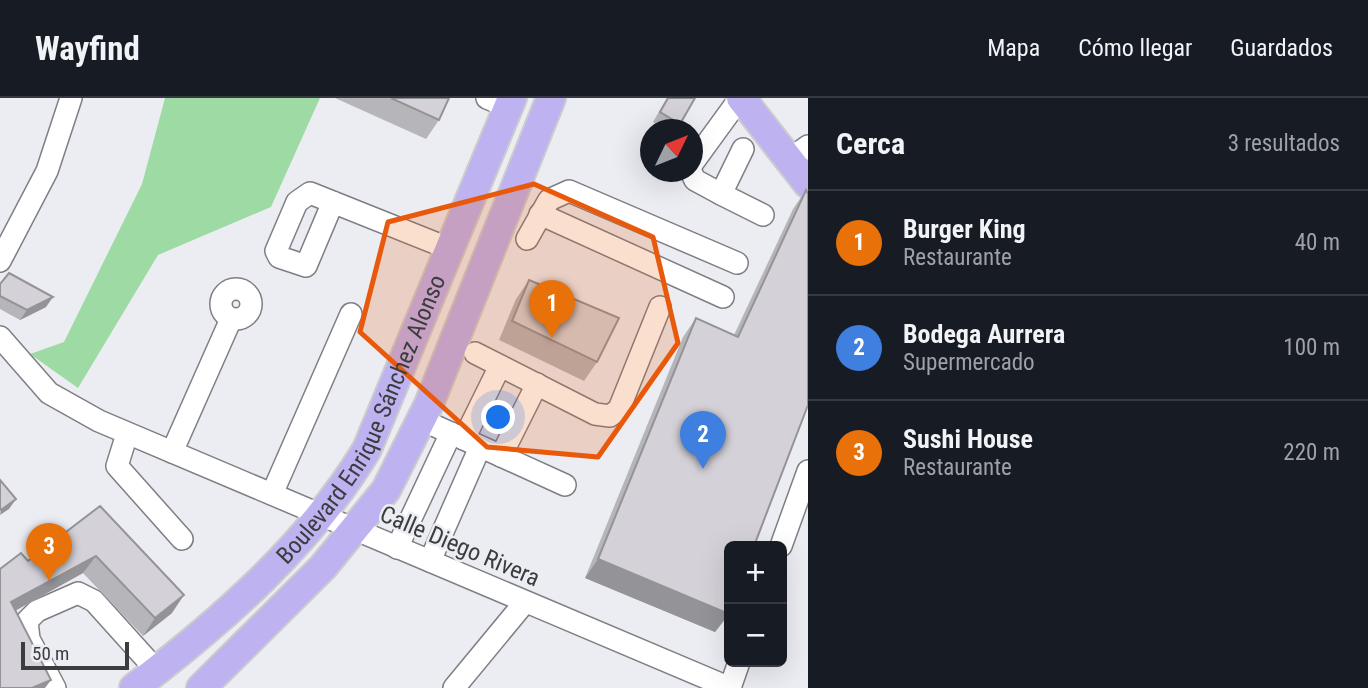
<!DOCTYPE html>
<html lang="es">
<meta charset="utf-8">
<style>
body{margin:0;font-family:"Roboto Condensed",sans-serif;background:#20242c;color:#f1f3f6}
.controls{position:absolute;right:21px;bottom:21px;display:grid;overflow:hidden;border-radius:10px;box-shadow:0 7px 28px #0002}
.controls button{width:63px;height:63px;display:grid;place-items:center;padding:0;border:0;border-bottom:2px solid #363941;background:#171b24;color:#f1f3f6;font:35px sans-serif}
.compass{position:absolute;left:640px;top:21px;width:63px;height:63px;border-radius:50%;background:#171b24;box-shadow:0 7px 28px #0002;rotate:47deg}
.scale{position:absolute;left:21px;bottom:18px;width:108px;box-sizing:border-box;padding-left:7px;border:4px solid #3b3c3e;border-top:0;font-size:19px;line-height:24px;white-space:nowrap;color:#3b3c3e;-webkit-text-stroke:5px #ecedf3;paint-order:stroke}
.you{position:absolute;left:499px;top:320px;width:24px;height:24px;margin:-18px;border:5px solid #fff;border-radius:50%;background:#1a73e8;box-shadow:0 0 0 10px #1a73e833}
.badge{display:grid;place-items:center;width:46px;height:46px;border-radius:50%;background:#b45309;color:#fff;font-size:23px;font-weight:700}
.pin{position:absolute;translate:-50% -58px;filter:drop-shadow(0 2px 4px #0008)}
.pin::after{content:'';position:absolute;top:37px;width:24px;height:21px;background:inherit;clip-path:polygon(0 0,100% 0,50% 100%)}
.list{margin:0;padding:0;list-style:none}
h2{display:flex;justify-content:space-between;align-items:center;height:91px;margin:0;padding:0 28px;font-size:30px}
h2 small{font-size:23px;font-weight:400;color:#9ea1a6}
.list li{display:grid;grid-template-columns:46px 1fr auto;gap:21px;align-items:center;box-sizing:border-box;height:105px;padding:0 28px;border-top:2px solid #363941}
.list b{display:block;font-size:26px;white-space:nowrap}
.list p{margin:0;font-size:23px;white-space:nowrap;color:#9ea1a6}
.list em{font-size:23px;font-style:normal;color:#9ea1a6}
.map{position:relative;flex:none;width:808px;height:590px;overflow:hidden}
header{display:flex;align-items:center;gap:42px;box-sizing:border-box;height:98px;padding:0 35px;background:#171b24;border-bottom:2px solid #363941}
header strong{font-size:33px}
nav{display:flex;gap:38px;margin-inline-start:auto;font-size:24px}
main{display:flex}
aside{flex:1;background:#171b24}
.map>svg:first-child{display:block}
.green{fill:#9edba4}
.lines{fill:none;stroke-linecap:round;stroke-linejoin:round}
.minor-casing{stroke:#7e7e84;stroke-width:24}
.major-casing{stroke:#cccccd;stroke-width:32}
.minor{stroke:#fff;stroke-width:21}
.major{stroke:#beb2f0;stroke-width:28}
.wall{fill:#b6b5ba}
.shaded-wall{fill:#949397}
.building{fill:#d4d2d8;stroke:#949397;stroke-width:2}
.marked{fill:#e8590c;fill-opacity:0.2;stroke:#e8590c;stroke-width:5;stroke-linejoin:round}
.labels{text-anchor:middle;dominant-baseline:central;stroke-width:5;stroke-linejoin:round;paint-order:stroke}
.street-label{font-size:24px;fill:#3b3c3e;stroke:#ecedf3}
</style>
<header>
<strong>Wayfind</strong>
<nav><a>Mapa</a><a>Cómo llegar</a><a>Guardados</a></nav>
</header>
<main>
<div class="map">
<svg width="808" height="590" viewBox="0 0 808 590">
<rect width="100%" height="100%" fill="#ecedf3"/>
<!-- green -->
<path class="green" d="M165 0H320L271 109 158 157 78 290 30 256 64 244 142 86Z"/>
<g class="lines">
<defs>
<g id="minor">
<path d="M487 0 508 9"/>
<path d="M801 53 808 48"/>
<path d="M692 66 740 0"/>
<path d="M691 74 695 82 721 96 743 51"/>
<path d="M721 96 763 117"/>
<path d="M333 104 306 168 279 159 276 153 297 104 310 95 450 151"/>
<path d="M540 116 723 199"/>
<path d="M527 141 549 102 569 93 737 165"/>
<path d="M0 163 47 73 71 0"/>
<circle cx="236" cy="206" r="15"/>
<path d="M0 239 49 295 99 323 730 590"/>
<path d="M475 255 595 316 610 318 619 311 660 209"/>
<path d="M422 322 565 387"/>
<path d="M127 336 117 368 182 441"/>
<path d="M464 341 500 268"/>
<path d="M172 354 231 221"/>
<path d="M501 358 537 286"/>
<path d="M272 396 351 216"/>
<path d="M781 448 808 373"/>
<path d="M397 450 451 335"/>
<path d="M430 463 480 349"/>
<path d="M55 590 29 541 27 523 37 513 78 495 94 503 157 573"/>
<path d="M454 590 525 504"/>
<path d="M730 590 739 564"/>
</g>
<g id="major">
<path d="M741 0 808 86"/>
<path id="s1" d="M134 590C222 523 310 446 367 351L512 0"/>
<path d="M201 590 323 469 386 392 429 306 551 0"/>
</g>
</defs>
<!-- minor casing -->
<use href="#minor" class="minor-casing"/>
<!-- major casing -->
<use href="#major" class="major-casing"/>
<!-- minor -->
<use href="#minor" class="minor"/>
<!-- major -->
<use href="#major" class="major"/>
</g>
<!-- wall -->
<g class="wall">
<path d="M335 0H449L439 22 426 41Z"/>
<path d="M667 0H695L676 32H666L653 24Z"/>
<path d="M806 92 729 516 715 534 585 480 683 239 696 220 734 237 793 111Z"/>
<path d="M529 182 597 264 584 283 499 242 516 201Z"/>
<path d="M0 186 46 209 20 222 0 211Z"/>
<path d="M100 408 172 515 143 538 83 475 15 513 0 471 28 463Z"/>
</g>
<!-- shaded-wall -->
<g class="shaded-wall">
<path d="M53 199 46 209 20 222 27 212Z"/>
<path d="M16 401 9 411 0 417 1 412Z"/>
<path d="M96 458 83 475 0 521 11 504Z"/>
<path d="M598 461 729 516 715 534 585 480Z"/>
<path d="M184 497 172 515 143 538 155 520Z"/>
<path d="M51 582 45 590H32Z"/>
</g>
<!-- building -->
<g class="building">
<path d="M391 0H449L439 22Z"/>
<path d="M668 0H695L680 26 660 14Z"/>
<path d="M806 92 808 96V307L754 448H729V516L598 461 696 220 738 239Z"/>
<path d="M9 175 53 199 27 212 0 198V186Z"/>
<path d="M529 182 619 220 597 264 512 223Z"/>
<path d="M0 382 16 401 1 412 0 410Z"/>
<path d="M100 408 184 497 155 520 96 458 11 504 51 582 32 590H0V471L21 455 28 463Z"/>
</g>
<!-- marked area -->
<path class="marked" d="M534 86 653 139 678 245 598 359 487 349 360 234 388 124Z"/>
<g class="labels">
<!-- street labels -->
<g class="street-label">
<text stroke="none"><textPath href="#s1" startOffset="359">Boulevard Enrique Sánchez Alonso</textPath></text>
<text transform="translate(460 448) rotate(23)">Calle Diego Rivera</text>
</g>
</g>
</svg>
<div class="controls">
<button>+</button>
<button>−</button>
</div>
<svg class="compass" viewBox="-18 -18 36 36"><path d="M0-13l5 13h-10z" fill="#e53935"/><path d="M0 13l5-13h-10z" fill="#9ea1a6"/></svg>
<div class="scale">50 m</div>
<div class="you"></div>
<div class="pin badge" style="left:552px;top:240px;background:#e8710a">1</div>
<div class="pin badge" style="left:703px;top:371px;background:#3f7fe0">2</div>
<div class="pin badge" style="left:49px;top:483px;background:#e8710a">3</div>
</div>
<aside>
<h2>Cerca<small>3 resultados</small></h2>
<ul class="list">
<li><span class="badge" style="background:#e8710a">1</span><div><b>Burger King</b><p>Restaurante</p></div><em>40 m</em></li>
<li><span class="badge" style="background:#3f7fe0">2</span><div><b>Bodega Aurrera</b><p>Supermercado</p></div><em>100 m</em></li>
<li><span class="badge" style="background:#e8710a">3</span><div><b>Sushi House</b><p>Restaurante</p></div><em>220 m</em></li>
</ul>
</aside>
</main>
